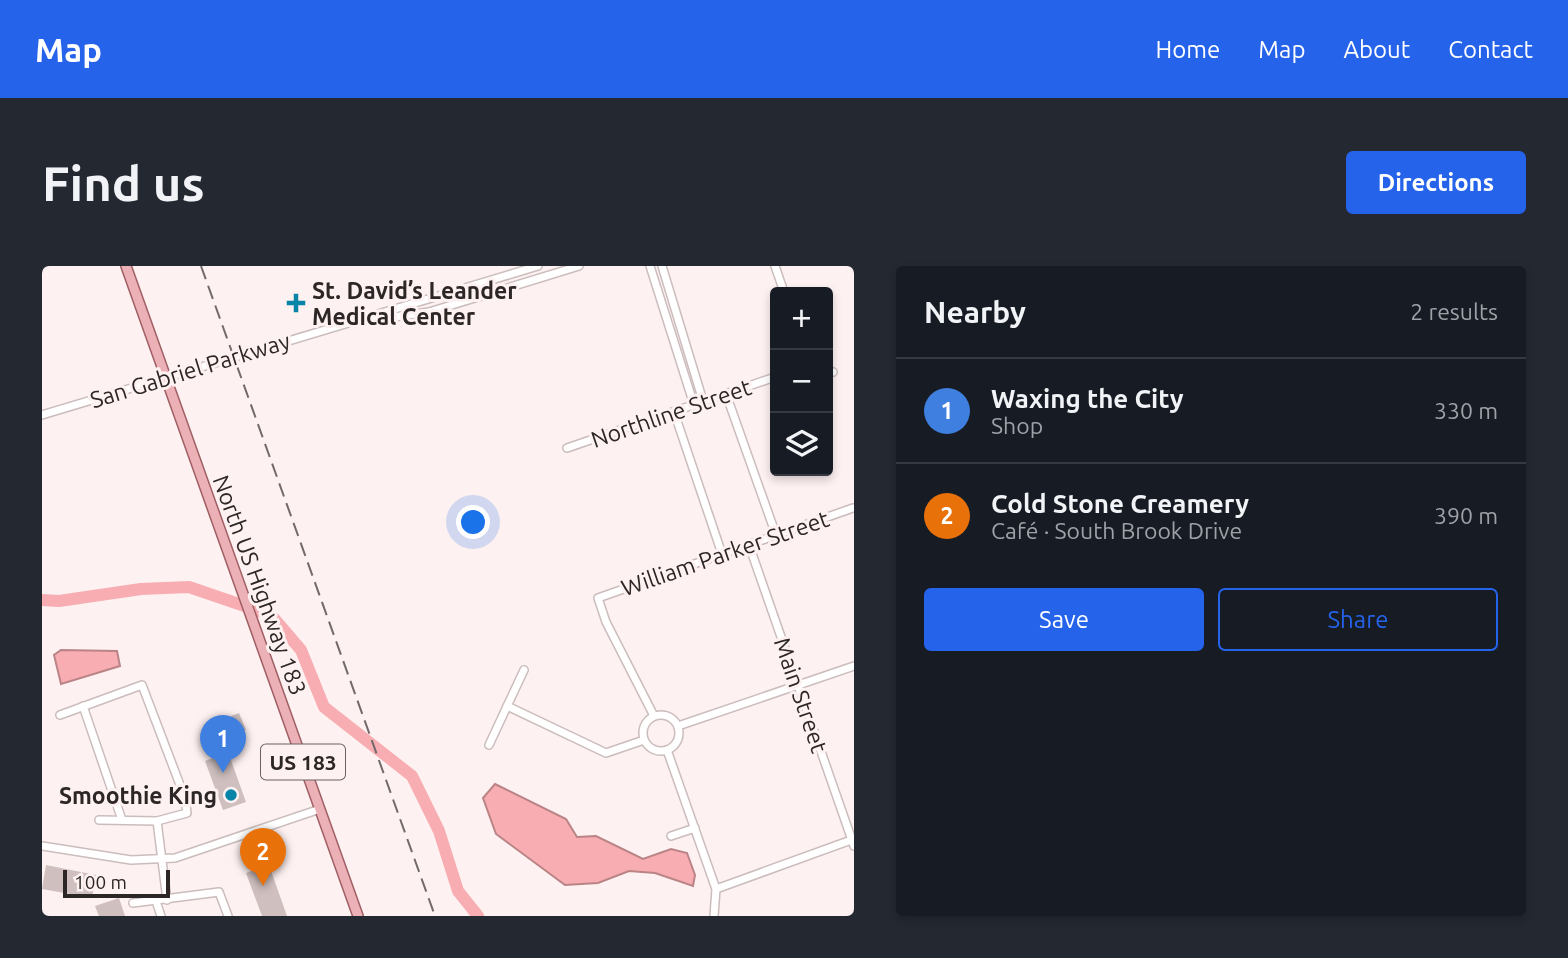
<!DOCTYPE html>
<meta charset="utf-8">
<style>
body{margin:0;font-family:Ubuntu,sans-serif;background:#242831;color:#f1f3f6}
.controls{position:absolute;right:21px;top:21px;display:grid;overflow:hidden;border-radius:7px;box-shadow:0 4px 10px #0003}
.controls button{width:63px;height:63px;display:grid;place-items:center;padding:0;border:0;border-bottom:2px solid #363941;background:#171b24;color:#f1f3f6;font:35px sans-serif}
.scale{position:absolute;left:21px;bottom:18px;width:107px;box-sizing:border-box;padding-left:7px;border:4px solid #2c2626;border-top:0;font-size:19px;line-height:24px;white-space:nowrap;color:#2c2626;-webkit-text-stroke:5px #fef1f1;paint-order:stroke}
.you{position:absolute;left:432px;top:257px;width:24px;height:24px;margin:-18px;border:5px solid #fff;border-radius:50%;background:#1a73e8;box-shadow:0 0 0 10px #1a73e833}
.badge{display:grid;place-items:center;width:46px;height:46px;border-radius:50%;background:#2563eb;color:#fff;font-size:23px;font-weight:700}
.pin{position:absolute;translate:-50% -58px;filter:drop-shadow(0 2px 4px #0008)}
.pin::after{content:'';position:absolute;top:37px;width:24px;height:21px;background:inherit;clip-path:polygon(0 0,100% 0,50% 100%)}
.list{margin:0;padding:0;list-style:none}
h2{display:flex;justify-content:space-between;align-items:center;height:91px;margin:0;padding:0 28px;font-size:30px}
h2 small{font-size:23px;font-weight:400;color:#9ea1a6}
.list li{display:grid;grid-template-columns:46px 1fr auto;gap:21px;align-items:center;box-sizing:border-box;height:105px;padding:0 28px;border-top:2px solid #363941}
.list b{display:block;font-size:26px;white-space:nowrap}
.list p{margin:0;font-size:23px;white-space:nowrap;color:#9ea1a6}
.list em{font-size:23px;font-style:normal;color:#9ea1a6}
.actions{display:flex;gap:14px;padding:21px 28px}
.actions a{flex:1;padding:16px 0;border:2px solid #2563eb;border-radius:7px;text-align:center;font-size:24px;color:#2563eb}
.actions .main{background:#2563eb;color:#fff}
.icon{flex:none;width:38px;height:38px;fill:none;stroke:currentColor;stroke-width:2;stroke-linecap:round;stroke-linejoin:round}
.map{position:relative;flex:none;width:812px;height:650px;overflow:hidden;border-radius:7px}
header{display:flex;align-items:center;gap:42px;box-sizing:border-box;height:98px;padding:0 35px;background:#2563eb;color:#fff}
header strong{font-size:33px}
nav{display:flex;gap:38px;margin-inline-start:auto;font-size:24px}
.intro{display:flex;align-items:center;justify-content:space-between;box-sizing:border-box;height:168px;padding:0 42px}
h1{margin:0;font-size:49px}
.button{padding:18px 32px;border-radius:7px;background:#2563eb;color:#fff;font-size:24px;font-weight:700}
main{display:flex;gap:42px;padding:0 42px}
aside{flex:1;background:#171b24;border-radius:7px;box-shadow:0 4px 10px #0003}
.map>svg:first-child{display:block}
.water{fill:#f7adb1;stroke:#ba8487;stroke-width:2}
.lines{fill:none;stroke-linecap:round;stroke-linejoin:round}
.river{stroke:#f7adb1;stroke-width:12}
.building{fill:#cfbfbf}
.minor-casing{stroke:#ccbdbd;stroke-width:10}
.major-casing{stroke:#a05f64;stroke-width:12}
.minor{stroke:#fff;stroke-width:7}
.major{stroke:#ecb1b6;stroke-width:9}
.rail{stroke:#726a6a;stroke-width:2;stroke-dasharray:14 7;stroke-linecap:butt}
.poi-dot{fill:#0785a9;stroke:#fef1f1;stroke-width:2.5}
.labels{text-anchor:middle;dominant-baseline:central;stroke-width:6;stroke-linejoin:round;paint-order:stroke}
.shield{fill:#fef1f1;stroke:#6b6363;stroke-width:2}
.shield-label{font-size:21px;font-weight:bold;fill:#2c2626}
.poi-label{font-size:23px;font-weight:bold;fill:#2c2626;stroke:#fef1f1;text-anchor:start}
.street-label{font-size:23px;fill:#2c2626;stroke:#fef1f1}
</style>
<header>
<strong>Map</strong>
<nav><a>Home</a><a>Map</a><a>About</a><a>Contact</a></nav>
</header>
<div class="intro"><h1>Find us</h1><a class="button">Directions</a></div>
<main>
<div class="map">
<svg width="812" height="650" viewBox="0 0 812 650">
<rect width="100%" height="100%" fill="#fef1f1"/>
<!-- water -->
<g class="water">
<path d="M19 384 75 385 78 400 19 418 12 389Z"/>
<path d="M453 518 524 553 535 571 554 570 601 593 629 583 645 587 653 609 651 620 613 607 587 605 556 617 523 619 454 568 441 532Z"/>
</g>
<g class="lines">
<!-- river -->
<path class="river" d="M0 334 17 335 99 323 147 321 229 349 259 384 282 441 370 510 397 565 416 625 436 650"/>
</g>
<!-- building -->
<g class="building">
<path d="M197 447 204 464 195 467 189 450Z"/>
<path d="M186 486 204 536 181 544 163 495Z"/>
<path d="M4 599 54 609 50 632 0 623Z"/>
<path d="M227 599 245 650H220L204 607Z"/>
<path d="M77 632 83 650H57L53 640Z"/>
</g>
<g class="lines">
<defs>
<g id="minor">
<path d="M608 0 652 139"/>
<path d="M620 0 661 135"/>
<path d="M733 0 742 26"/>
<path d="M317 56 387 46 537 0"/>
<path d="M786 105 791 106"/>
<path d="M684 128 734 269"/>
<path d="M632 146 680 288"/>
<path d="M0 149 496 0"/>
<path d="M525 182 733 111"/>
<path d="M707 279 812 580"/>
<path d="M41 440 80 554"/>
<path d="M465 440 564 487 602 474"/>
<circle cx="619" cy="467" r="18"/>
<path d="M18 449 100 419 143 532 145 547 115 555 57 554"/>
<path d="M612 450 564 356 556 332 811 242"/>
<path d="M636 460 812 400"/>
<path d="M447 479 482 404"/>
<path d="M625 484 674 623 672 650"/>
<path d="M115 555 125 634"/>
<path d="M629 570 653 562"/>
<path d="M0 580 89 594 133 592 278 543"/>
<path d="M674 623 812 573"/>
<path d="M114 635 119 650"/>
<path d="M91 637 177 626 186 650"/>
</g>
<path id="major" d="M84 0 316 650"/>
</defs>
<!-- minor casing -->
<use href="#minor" class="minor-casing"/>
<!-- major casing -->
<use href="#major" class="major-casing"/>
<!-- minor -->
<use href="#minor" class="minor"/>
<!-- major -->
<use href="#major" class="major"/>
<!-- rail -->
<path class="rail" d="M159 0 393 650"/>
</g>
<!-- markers -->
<g class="poi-dot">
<path d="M250.5 26.5h7v7h7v7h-7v7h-7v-7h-7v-7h7z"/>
<circle cx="189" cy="529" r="7"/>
</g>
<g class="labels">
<!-- shield labels -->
<rect class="shield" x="219" y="478.5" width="84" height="35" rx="5"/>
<g class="shield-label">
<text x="261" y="496">US 183</text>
</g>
<!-- poi labels -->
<g class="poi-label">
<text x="270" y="24">St. David’s Leander<tspan x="270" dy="26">Medical Center</tspan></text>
<text x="175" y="529" text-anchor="end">Smoothie King</text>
</g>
<!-- street labels -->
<g class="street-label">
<text transform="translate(148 104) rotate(-17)">San Gabriel Parkway</text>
<text transform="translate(629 147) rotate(-19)">Northline Street</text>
<text transform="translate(683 287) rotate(-19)">William Parker Street</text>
<text transform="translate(218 319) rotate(70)">North US Highway 183</text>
<text transform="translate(759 429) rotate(71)">Main Street</text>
</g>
</g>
</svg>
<div class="controls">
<button>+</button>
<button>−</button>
<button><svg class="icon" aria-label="layers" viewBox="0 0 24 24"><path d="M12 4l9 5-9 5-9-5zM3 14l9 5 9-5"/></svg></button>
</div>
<div class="scale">100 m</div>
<div class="you"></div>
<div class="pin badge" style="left:181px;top:507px;background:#3f7fe0">1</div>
<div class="pin badge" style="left:221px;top:620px;background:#e8710a">2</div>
</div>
<aside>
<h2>Nearby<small>2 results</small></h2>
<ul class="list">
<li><span class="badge" style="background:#3f7fe0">1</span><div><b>Waxing the City</b><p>Shop</p></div><em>330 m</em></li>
<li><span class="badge" style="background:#e8710a">2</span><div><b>Cold Stone Creamery</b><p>Café · South Brook Drive</p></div><em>390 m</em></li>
</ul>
<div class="actions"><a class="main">Save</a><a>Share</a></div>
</aside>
</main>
